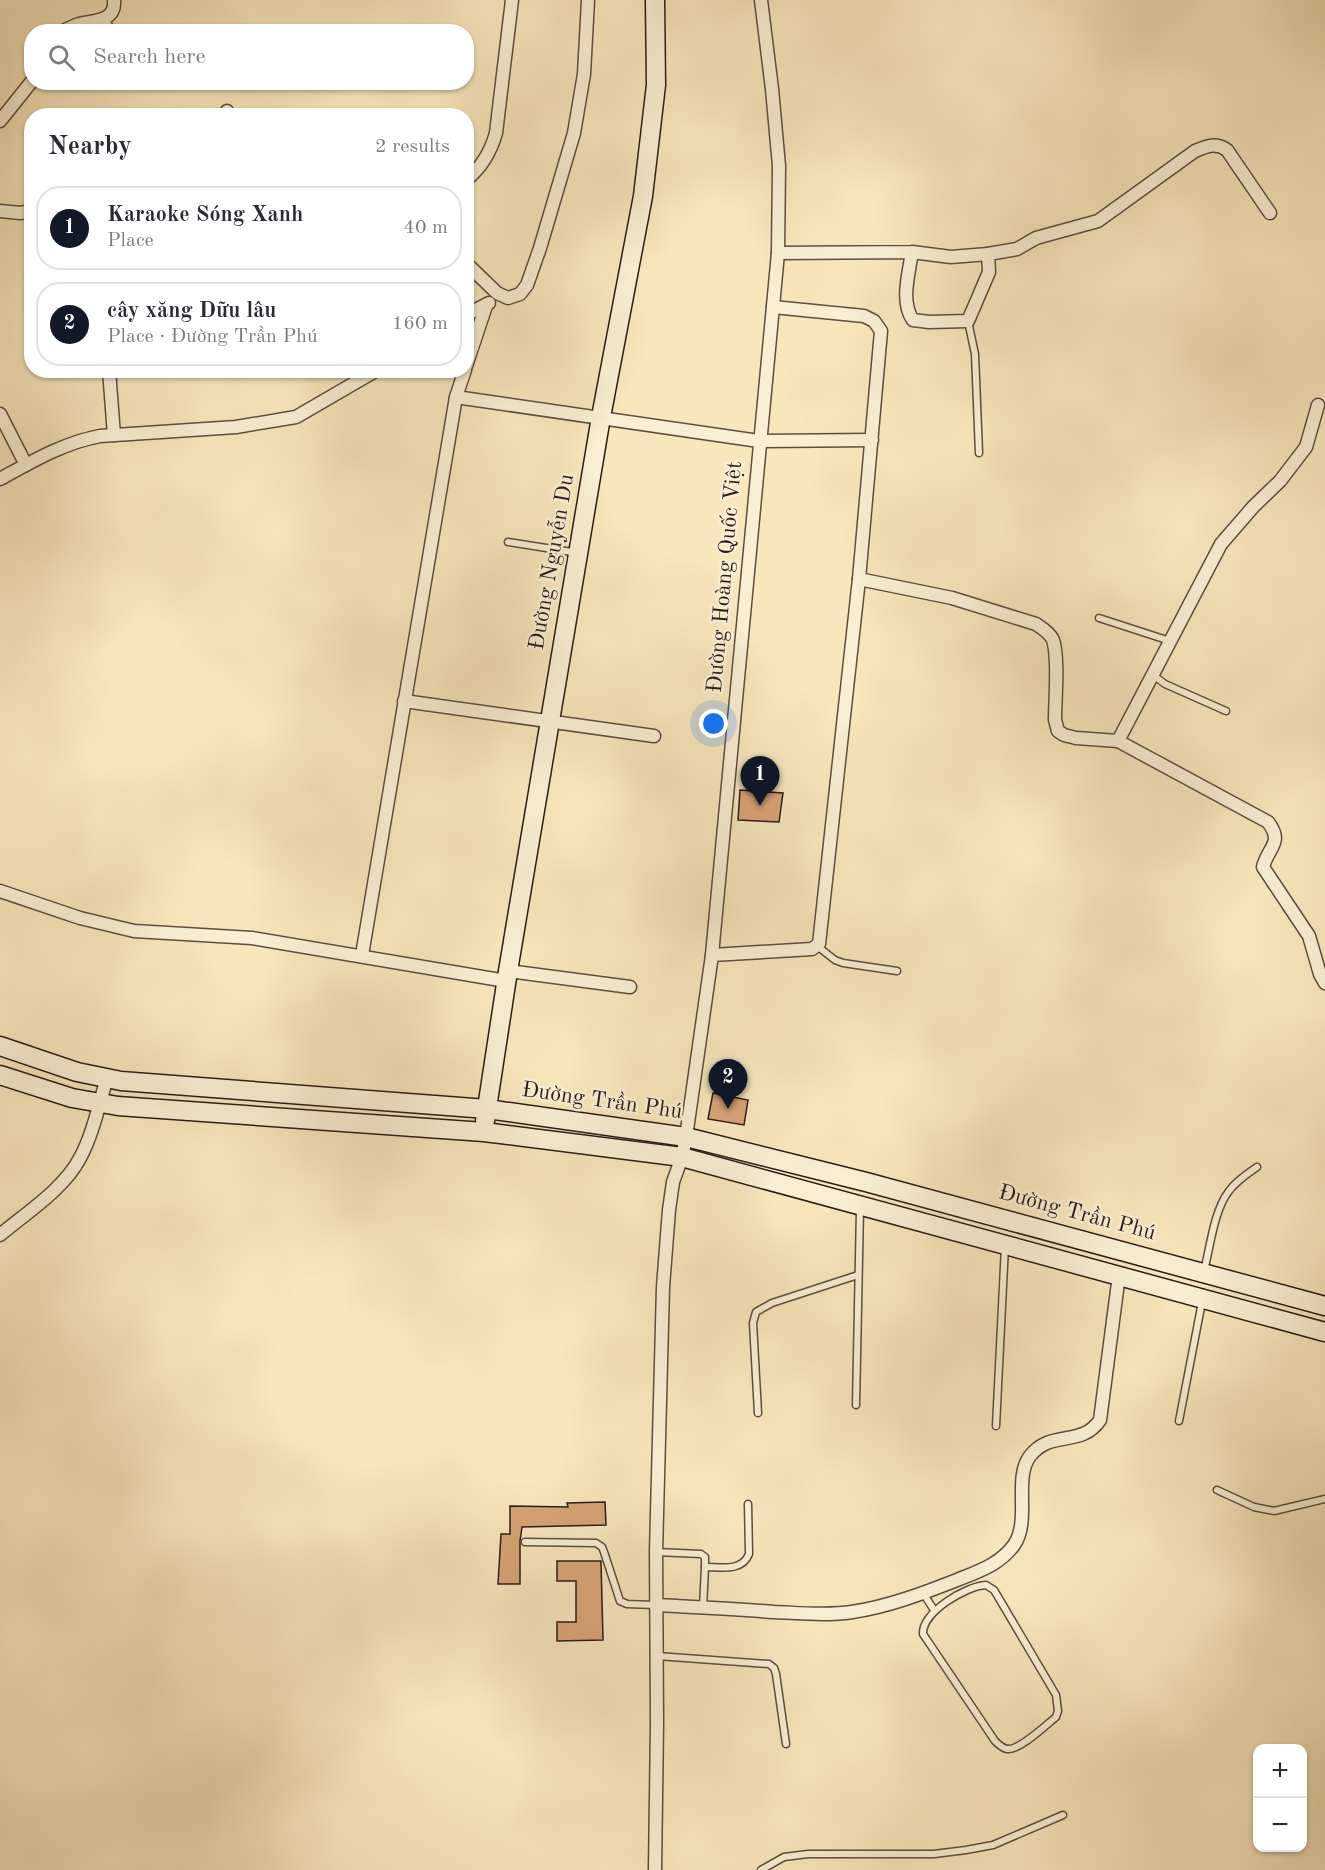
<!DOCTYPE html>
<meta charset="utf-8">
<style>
body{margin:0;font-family:"Old Standard TT",serif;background:#f2f2f3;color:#2b2b33}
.controls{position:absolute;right:18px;bottom:18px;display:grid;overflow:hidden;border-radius:12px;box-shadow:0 2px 4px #0004}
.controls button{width:54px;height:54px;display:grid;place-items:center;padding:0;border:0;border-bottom:2px solid #e1e1e2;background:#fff;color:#2b2b33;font:30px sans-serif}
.you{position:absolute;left:714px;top:724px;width:21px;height:21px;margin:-15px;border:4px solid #fff;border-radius:50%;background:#1a73e8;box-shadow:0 0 0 9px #1a73e833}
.badge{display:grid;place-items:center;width:39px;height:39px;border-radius:50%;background:#111827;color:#fff;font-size:20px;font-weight:700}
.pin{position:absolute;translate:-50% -50px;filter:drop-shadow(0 2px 3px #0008)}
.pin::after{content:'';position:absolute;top:32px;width:21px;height:18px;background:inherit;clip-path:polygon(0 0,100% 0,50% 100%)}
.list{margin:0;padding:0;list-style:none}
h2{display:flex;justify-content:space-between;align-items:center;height:78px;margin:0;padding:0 24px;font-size:26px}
h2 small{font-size:20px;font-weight:400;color:#7c7c81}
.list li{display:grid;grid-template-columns:39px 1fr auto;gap:18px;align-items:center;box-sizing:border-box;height:84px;margin:0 12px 12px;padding:0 12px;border:2px solid #e1e1e2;border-radius:24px}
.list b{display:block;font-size:22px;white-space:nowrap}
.list p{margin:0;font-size:20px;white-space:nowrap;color:#7c7c81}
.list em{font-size:20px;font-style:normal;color:#7c7c81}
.icon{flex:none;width:33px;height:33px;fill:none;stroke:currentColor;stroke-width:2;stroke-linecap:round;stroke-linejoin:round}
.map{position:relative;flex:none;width:1325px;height:1870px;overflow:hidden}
.search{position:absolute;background:#fff;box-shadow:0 2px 4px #0004;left:24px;top:24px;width:450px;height:66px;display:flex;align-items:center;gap:15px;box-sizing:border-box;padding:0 21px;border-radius:24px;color:#7c7c81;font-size:22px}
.panel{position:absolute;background:#fff;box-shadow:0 2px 4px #0004;left:24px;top:108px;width:450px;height:270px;border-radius:24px}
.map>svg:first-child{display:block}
.building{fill:#d7a377;stroke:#281c17;stroke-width:1.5}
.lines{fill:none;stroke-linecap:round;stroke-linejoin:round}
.lane-casing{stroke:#5c4e40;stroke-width:9}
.street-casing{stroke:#5c4e40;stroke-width:15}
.secondary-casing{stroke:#281c17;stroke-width:21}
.lane{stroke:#faefd3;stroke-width:6}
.street{stroke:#faefd3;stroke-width:12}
.secondary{stroke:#faefd3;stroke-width:18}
.labels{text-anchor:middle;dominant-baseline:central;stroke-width:5;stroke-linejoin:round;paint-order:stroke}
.street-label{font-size:22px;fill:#281c17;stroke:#faefd3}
</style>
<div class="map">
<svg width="1325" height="1870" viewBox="0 0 1325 1870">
<rect width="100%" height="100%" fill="#f8e6bc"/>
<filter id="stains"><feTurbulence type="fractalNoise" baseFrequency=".00333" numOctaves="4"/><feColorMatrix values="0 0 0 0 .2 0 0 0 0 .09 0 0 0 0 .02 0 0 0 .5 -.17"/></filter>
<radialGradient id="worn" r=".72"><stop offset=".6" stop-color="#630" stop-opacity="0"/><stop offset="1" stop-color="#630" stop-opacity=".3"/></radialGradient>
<!-- building -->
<g class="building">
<path d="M740 790 783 793 779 822 738 820Z"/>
<path d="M713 1093 748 1100 744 1125 708 1119Z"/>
<path d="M605 1502 606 1525 522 1527 520 1541V1584H498L501 1534H510V1506L568 1507 567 1503Z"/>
<path d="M557 1561H601L603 1640 557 1641V1622H576V1581H557Z"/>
</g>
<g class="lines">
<defs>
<g id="lane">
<path d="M105 19 113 32"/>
<path d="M968 321 975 354 979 453"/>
<path d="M508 542 578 553"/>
<path d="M1099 618 1170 641"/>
<path d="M1153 675 1165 684 1226 711"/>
<path d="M817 946 835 960 843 963 897 971"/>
<path d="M1204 1271C1210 1248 1214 1210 1229 1191 1236 1181 1247 1174 1257 1167"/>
<path d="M856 1405 860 1209"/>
<path d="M758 1413 753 1323 756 1312 772 1303 858 1275"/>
<path d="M1179 1421 1202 1302"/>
<path d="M996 1426 1005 1246"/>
<path d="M1217 1490 1254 1507 1274 1511 1325 1499"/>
<path d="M525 1542 596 1543 602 1547 604 1552 620 1601 627 1604 655 1605"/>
<path d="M656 1552 701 1554 705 1557V1567"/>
<path d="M986 1585 994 1590 1056 1695 1058 1711 1056 1717C1046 1725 1019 1751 1007 1749 1002 1748 998 1744 995 1741L923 1634C922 1612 966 1586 986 1585Z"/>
<path d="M923 1593 934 1610"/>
<path d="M703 1607 705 1567C721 1567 742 1572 749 1554L748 1504"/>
<path d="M657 1656 769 1664 774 1668 776 1674 786 1744"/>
<path d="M761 1870 784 1857 808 1854H934L966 1850 993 1845 1063 1815"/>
</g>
<g id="street">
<path d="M61 32C67 29 73 26 79 24 95 20 116 22 114 0"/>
<path d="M227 111 229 116"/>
<path d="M0 121 32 81"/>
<path d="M466 180C481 168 491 151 496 133L512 0"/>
<path d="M0 211 20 213 32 211"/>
<path d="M778 253 912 252C909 273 900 302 913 320L929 322 968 321 989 272 988 254 951 257 912 252"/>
<path d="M988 254 1017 249 1036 238 1098 221 1195 151C1207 146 1216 142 1227 150L1270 213"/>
<path d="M466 263 497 293 508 298 520 294 527 285 540 248 574 133 584 74 588 0"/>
<path d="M466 315 489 303"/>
<path d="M466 366 486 306"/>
<path d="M109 370 114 435"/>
<path d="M456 397 759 441 872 440"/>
<path d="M0 414 26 465"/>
<path d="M0 479C33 461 63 443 100 436L236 427 296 417 377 370"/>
<path d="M859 579 952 598 1036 624C1042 628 1050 633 1053 640 1059 658 1055 700 1055 720L1058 731 1064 735 1076 738 1118 741 1268 822C1284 843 1268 847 1263 867L1309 936 1320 974 1325 983"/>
<path d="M404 701 654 736"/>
<path d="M1118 741 1221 544 1253 507 1280 481 1306 447 1318 405"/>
<path d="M0 891 80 918 134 931 252 938 506 981"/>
<path d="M362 955 456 397 465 370"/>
<path d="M712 955 812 949 819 944 859 579 881 331 874 321 864 316 773 307"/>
<path d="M508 971 630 987"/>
<path d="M0 1235C26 1213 64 1189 80 1158 93 1134 99 1104 107 1078"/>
<path d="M655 1605C695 1607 735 1609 774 1612 800 1613 826 1616 852 1612 887 1607 924 1593 957 1580 979 1571 999 1565 1014 1545 1031 1521 1013 1478 1030 1456 1051 1429 1081 1448 1100 1420L1119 1275"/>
<path d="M655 1870 657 1724 656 1552 663 1287 669 1210 673 1182 682 1157 686 1137 712 955 778 253 779 166 772 89 761 0"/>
</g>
<g id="secondary">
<path d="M0 1046 77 1072 121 1081 487 1109 686 1137 866 1182 1325 1306"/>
<path d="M0 1075 72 1098 118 1106 484 1132 682 1157 1325 1332"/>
<path d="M485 1121 508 971 601 417 643 196 656 85 655 0"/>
</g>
</defs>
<!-- lane casing -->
<use href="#lane" class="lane-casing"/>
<!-- street casing -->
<use href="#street" class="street-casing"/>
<!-- secondary casing -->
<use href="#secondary" class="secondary-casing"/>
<!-- lane -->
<use href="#lane" class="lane"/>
<!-- street -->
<use href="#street" class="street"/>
<!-- secondary -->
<use href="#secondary" class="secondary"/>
</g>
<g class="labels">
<!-- street labels -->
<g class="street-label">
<text transform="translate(552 562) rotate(-80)">Đường Nguyễn Du</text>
<text transform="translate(725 577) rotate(-85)">Đường Hoàng Quốc Việt</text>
<text transform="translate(602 1101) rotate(8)">Đường Trần Phú</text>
<text transform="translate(1077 1213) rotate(15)">Đường Trần Phú</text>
</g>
</g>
<rect width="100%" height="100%" filter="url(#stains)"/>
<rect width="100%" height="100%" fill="url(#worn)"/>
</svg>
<div class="controls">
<button>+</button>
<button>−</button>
</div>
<div class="you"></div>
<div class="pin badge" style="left:760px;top:806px">1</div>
<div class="pin badge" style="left:728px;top:1109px">2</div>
<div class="search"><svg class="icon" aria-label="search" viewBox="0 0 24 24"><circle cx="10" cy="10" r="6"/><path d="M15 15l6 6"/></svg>Search here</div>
<section class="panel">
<h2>Nearby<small>2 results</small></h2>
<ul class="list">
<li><span class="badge">1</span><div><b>Karaoke Sóng Xanh</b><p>Place</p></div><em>40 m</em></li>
<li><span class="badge">2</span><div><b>cây xăng Dữu lâu</b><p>Place · Đường Trần Phú</p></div><em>160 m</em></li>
</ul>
</section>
</div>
